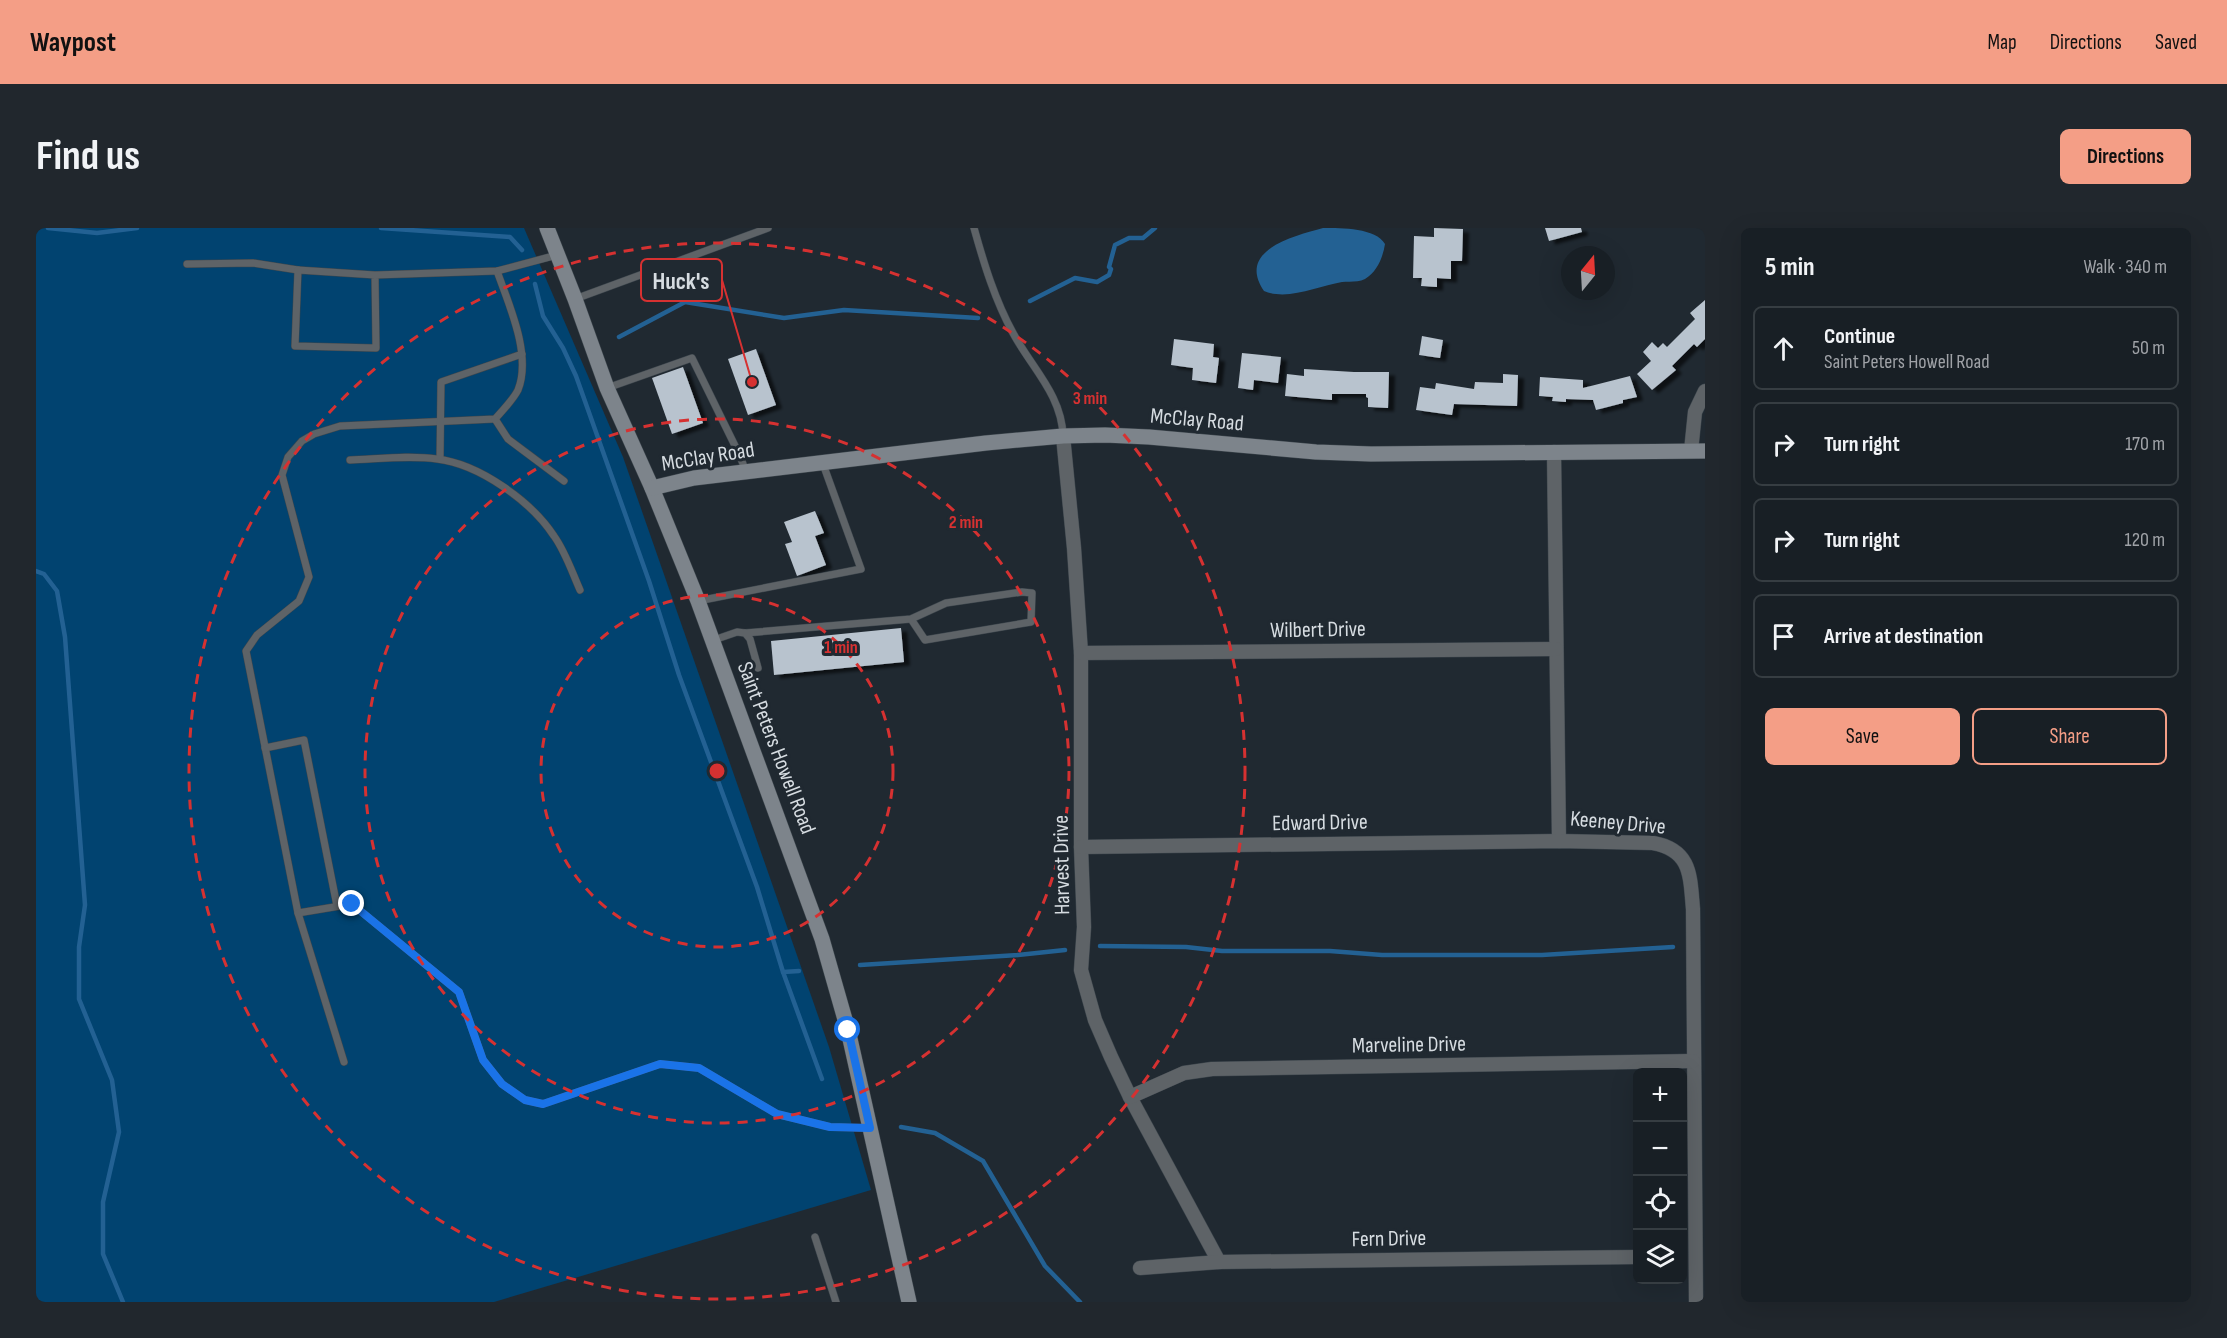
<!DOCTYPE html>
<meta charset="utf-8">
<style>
body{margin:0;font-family:"Sofia Sans Condensed",sans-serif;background:#21272d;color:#f1f3f6}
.controls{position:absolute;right:18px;bottom:18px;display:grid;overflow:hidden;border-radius:9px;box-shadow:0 6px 24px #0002}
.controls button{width:54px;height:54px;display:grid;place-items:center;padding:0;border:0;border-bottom:2px solid #363d42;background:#181f25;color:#f1f3f6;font:30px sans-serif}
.compass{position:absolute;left:1525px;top:18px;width:54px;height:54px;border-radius:50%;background:#181f25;box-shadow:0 6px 24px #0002;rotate:18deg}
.stop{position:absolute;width:18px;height:18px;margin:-14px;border:4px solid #1a73e8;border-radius:50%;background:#fff}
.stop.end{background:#1a73e8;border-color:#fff;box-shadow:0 2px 6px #0008}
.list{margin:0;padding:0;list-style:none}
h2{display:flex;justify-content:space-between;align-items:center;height:78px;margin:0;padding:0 24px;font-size:26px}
h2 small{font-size:20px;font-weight:400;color:#9fa2a7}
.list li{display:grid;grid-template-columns:39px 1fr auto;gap:18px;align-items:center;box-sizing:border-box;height:84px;margin:0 12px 12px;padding:0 12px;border:2px solid #363d42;border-radius:9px}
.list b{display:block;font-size:22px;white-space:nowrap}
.list p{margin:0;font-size:20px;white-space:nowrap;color:#9fa2a7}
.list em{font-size:20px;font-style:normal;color:#9fa2a7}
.actions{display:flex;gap:12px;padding:18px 24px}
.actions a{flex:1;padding:14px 0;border:2px solid #f49e86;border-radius:9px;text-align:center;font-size:21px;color:#f49e86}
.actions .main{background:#f49e86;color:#111}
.icon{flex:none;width:33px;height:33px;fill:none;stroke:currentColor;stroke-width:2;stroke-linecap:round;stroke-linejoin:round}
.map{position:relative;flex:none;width:1669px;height:1074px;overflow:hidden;border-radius:9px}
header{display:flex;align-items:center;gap:36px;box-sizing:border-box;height:84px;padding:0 30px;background:#f49e86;color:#111}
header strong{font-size:28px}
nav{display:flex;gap:33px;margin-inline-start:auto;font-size:21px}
.intro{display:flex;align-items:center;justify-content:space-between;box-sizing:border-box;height:144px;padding:0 36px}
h1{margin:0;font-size:42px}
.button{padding:15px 27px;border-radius:9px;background:#f49e86;color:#111;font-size:21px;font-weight:700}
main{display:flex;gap:36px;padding:0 36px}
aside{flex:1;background:#181f25;border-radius:9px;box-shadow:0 6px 24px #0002}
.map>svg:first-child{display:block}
.green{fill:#014370}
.water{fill:#236193}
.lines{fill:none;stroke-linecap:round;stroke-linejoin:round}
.stream{stroke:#236193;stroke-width:4.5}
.building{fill:#b8c3ce;filter:url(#shadow)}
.lane-casing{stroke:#3d464d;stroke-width:8}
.street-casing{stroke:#3d464d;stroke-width:15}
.secondary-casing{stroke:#3d464d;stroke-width:16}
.lane{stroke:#5e6367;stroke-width:7}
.street{stroke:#5e6367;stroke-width:14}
.secondary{stroke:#7d848b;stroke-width:15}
.route{stroke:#1a73e8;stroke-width:8}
.ring{fill:none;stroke:#d63131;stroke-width:3;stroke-dasharray:10 8}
.labels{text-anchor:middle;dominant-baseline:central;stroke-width:6;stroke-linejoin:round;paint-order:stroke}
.street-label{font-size:22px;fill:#d6dce1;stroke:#202931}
.centre{fill:#d63131;stroke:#202931;stroke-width:3}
.ring-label{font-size:18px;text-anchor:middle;font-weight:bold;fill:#d63131;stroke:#202931;stroke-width:6;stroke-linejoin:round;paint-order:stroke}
.leader{fill:none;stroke:#d63131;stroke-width:2}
.callout-dot{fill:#d63131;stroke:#202931;stroke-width:2}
.callout{fill:#202931;stroke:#d63131;stroke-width:2}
.callout-label{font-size:24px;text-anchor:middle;font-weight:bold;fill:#d6dce1}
</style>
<header>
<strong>Waypost</strong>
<nav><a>Map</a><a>Directions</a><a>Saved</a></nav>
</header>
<div class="intro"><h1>Find us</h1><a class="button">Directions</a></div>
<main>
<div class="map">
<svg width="1669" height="1074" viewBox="0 0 1669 1074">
<defs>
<filter id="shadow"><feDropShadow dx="6" dy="3.5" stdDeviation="1.5" flood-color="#0009"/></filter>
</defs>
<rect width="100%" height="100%" fill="#202931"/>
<!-- green -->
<path class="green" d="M0 0H488L587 229 793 819 835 962 458 1074H0Z"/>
<!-- water -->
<path class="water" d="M1287 0C1306 0 1340 0 1349 16 1347 29 1341 44 1329 51 1322 55 1313 53 1306 54 1282 58 1252 73 1228 63 1200 22 1258 8 1287 0Z"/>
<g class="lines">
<!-- stream -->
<g class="stream">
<path d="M12 0 61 5 101 0"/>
<path d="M345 0 474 9 486 22"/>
<path d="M499 56 507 88 527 120 540 148 613 353 643 447 721 659 747 744 786 851"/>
<path d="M994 73 1039 50 1061 54 1073 47 1075 41 1073 39 1079 17 1093 10H1107L1119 0"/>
<path d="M583 109 649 74 748 90 808 82 942 90"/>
<path d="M0 343 8 346 21 363 29 409 49 677 43 719V771L76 852 83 904 67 974V1026L87 1074"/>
<path d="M1064 718 1150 719 1186 723H1294L1346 727H1506L1637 719"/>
<path d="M824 737 982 727 1029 722"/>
<path d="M747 744 763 743"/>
<path d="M865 899 899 905 947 933 1009 1038 1044 1074"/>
</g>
</g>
<!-- building -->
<g class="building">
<path d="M1398 0 1427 1 1426 33H1415V51L1401 50V59L1385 58 1386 50H1377L1378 8 1398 9Z"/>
<path d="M1509 0H1545L1546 4 1513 13Z"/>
<path d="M1669 72V111L1661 119 1658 116 1636 138 1640 142 1616 162 1601 146 1615 133 1607 124 1616 114 1622 120 1627 115 1631 119 1659 91 1654 85Z"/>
<path d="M1386 108 1407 112 1404 130 1383 127Z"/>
<path d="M1138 111 1178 116 1177 129 1183 130 1180 155 1156 152 1157 140 1135 137Z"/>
<path d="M720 121 740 177 712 187 692 131Z"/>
<path d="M1206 125 1245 129 1242 155 1218 152 1217 162 1202 160Z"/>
<path d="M647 139 667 195 636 206 616 150Z"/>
<path d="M1268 141 1318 144H1353L1352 180 1332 179V170L1330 169V166H1296V172L1249 168 1251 146 1268 148Z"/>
<path d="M1467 146 1482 147 1481 178 1418 176 1416 187 1380 182 1384 159 1399 161 1400 155 1438 161 1439 154 1467 155Z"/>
<path d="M1594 148 1601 169 1587 172V175L1560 182 1557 172 1530 171V174L1516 173 1517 169 1503 168 1504 149 1547 152V160Z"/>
<path d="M779 283 788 305 779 308 790 337 761 348 749 316 756 314 748 294Z"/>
<path d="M865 400 868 434 738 447 735 413Z"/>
</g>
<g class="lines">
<defs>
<g id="lane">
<path d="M938 0C948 36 959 72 977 105 995 139 1026 167 1027 208"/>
<path d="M151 36 217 35 262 42"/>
<path d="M461 43C473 77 496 127 482 162 477 172 466 183 459 191L304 198 278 206 266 213 252 229 246 247 273 349 263 373 221 407 210 423 262 685 316 676 423 764 447 832 466 856 489 872 507 876 624 836 663 840 741 886 794 899 834 900"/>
<path d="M339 47 340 120 259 118 262 42 339 47 461 43 521 27"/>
<path d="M539 71 732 0"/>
<path d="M571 160 656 130 704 228 710 244"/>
<path d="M459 191 472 211 528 253"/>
<path d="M404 231 405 154 486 126"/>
<path d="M314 232C342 231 373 227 401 231 443 236 495 273 518 308 529 323 536 344 544 362"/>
<path d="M662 373 825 341 787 236"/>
<path d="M709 405 875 391 910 375 986 364 996 365 995 394 889 412 875 391"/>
<path d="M675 413 701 404 709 405 714 411 722 440"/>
<path d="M229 520 268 512 301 678"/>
<path d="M262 685 308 834"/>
<path d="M779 1009 800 1074"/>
</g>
<g id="street">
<path d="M1027 208 1038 320 1045 425V619L1048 699 1045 742 1059 792 1075 829 1094 869 1183 1034"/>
<path d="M1655 223 1659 184 1669 163"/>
<path d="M1518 224 1523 613"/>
<path d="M1045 425 1520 421"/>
<path d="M1045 619 1523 613 1617 615C1656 622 1654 649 1657 681L1660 1074"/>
<path d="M1094 869 1148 845 1176 841 1657 833"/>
<path d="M1104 1040 1183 1034 1602 1029"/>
</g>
<g id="secondary">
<path d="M511 0 539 71 571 160 616 260 662 373 786 711 812 802 873 1074"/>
<path d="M616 260 658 250 950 215 1027 208 1069 207 1113 209 1280 224 1335 226 1669 223"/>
</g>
</defs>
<!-- lane casing -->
<use href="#lane" class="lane-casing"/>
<!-- street casing -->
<use href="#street" class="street-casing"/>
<!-- secondary casing -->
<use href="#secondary" class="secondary-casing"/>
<!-- lane -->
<use href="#lane" class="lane"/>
<!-- street -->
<use href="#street" class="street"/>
<!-- secondary -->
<use href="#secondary" class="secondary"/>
</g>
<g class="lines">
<!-- route -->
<path class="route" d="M316 676 423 764 447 832 466 856 489 872 507 876 624 836 663 840 741 886 794 899 834 900 812 802"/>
</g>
<!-- distance rings -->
<g class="ring">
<circle cx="681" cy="543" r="176"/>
<circle cx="681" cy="543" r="352"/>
<circle cx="681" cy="543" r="528"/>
</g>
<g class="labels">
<!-- street labels -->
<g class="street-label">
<text transform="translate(1161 192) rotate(5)">McClay Road</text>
<text transform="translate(672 229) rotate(-9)">McClay Road</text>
<text transform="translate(1282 402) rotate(-1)">Wilbert Drive</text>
<text transform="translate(740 520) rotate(69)">Saint Peters Howell Road</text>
<text transform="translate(1284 595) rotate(-1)">Edward Drive</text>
<text transform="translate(1582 595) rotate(5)">Keeney Drive</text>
<text transform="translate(1026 637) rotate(-91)">Harvest Drive</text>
<text transform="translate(1373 817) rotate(-1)">Marveline Drive</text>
<text transform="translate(1353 1011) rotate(-1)">Fern Drive</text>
</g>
</g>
<circle cx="681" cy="543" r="9" class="centre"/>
<g class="ring-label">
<text x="1054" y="176">3 min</text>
<text x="930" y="300">2 min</text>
<text x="805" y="425">1 min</text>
</g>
<!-- callouts -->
<path class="leader" d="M716 154L686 52"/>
<circle class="callout-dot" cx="716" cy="154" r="6"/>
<rect class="callout" x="605" y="31" width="81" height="42" rx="6"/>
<g class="callout-label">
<text x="645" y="61">Huck's</text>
</g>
</svg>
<div class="controls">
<button>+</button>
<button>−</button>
<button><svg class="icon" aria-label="locate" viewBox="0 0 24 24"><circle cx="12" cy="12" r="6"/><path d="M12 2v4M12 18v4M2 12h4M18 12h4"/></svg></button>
<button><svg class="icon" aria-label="layers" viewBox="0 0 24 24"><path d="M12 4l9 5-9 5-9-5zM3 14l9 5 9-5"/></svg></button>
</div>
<svg class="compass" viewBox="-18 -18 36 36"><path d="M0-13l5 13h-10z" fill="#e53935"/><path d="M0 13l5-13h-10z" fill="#9fa2a7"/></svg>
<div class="stop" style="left:812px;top:802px"></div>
<div class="stop end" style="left:316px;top:676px"></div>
</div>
<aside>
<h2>5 min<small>Walk · 340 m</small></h2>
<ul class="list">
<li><svg class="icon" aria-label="ahead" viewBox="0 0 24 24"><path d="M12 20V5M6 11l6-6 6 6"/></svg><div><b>Continue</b><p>Saint Peters Howell Road</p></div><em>50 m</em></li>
<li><svg class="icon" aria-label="right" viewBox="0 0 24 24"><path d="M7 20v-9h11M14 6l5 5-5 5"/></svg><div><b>Turn right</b></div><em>170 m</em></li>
<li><svg class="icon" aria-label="right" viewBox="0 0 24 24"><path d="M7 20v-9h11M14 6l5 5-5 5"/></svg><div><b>Turn right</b></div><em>120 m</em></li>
<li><svg class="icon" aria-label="arrive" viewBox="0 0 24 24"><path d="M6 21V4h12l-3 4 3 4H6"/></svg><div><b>Arrive at destination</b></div></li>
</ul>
<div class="actions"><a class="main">Save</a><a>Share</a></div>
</aside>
</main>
